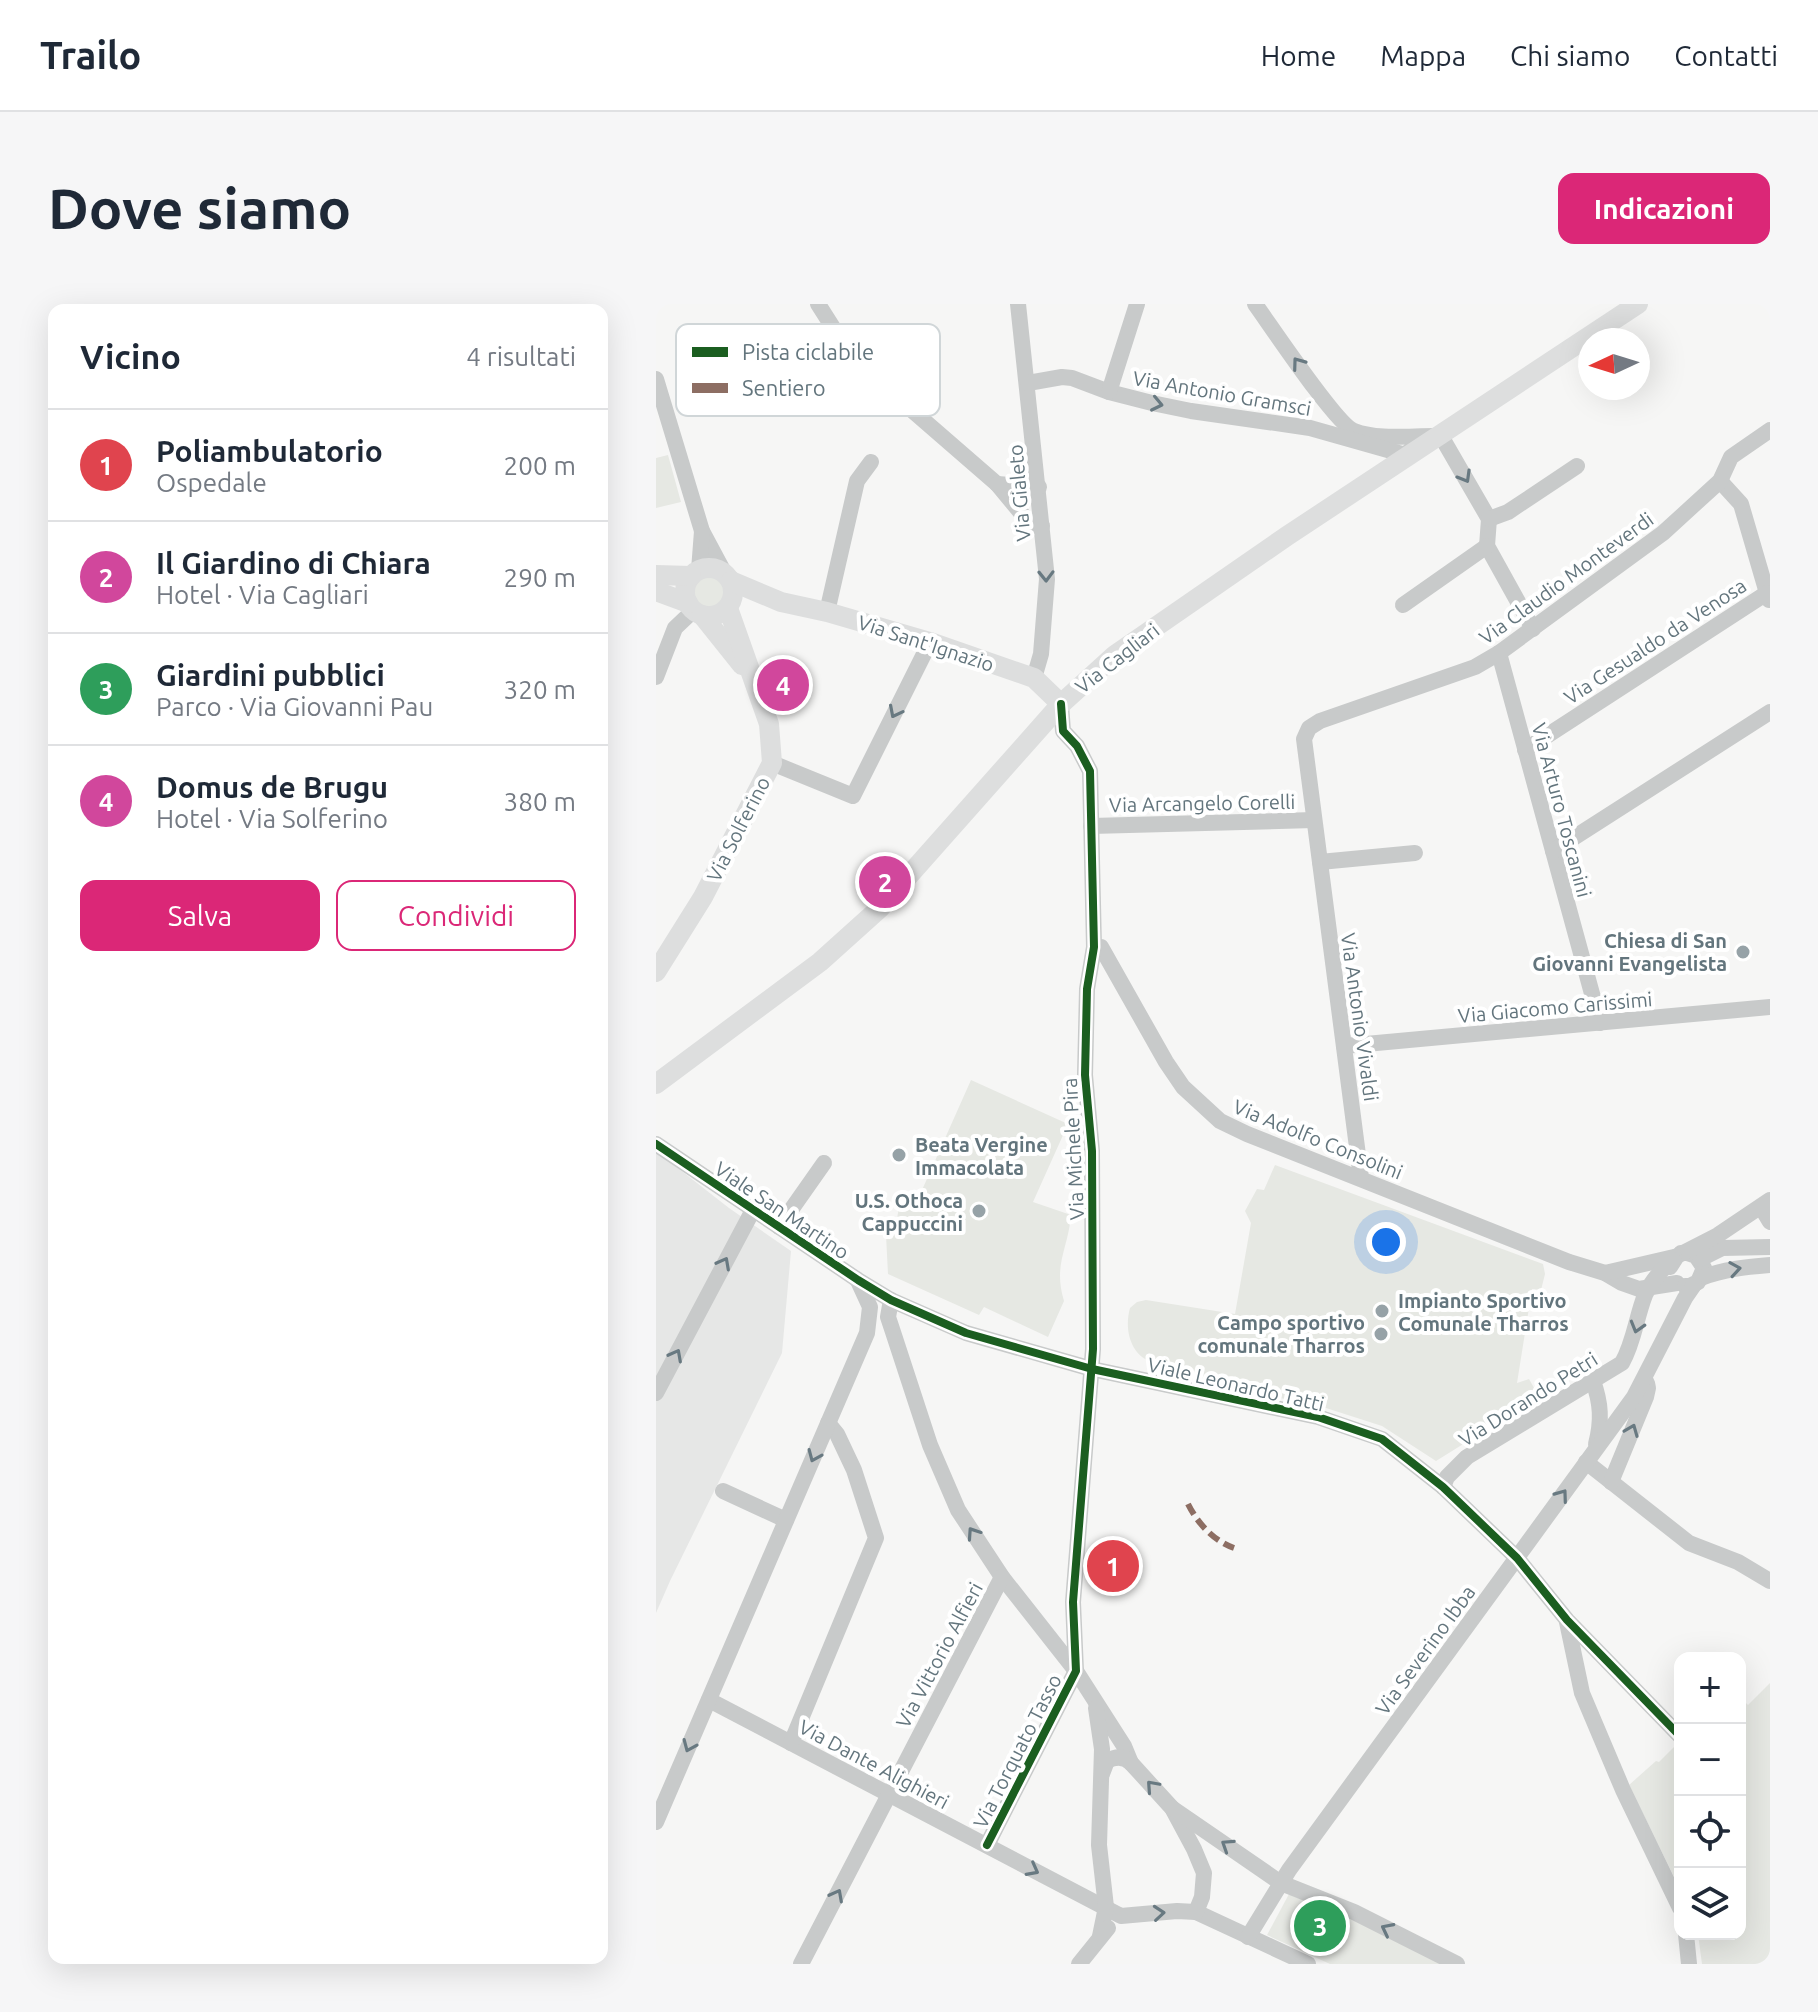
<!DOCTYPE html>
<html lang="it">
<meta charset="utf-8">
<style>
body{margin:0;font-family:Ubuntu,sans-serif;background:#f6f6f7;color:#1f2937}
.controls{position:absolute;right:24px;bottom:24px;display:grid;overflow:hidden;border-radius:16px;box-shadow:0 8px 32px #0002}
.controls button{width:72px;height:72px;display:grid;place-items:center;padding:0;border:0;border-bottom:2px solid #e0e1e3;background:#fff;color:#1f2937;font:40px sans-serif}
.compass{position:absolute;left:922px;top:24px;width:72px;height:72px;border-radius:50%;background:#fff;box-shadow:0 8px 32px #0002;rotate:266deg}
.you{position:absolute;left:730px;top:938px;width:28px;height:28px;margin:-20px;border:6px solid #fff;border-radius:50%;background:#1a73e8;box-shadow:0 0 0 12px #1a73e833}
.badge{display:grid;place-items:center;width:52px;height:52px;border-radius:50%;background:#db2777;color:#fff;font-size:26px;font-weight:700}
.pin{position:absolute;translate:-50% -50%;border:4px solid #fff;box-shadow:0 2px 8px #0006}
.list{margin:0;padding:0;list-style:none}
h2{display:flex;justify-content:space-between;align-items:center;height:104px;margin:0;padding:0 32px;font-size:34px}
h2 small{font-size:26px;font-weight:400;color:#747a83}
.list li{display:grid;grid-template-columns:52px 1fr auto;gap:24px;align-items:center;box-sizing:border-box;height:112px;padding:0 32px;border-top:2px solid #e0e1e3}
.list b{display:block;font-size:30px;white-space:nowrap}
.list p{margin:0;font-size:26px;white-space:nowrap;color:#747a83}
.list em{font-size:26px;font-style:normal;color:#747a83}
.actions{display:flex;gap:16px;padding:24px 32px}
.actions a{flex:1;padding:18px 0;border:2px solid #db2777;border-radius:16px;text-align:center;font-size:28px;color:#db2777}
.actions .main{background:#db2777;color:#fff}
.icon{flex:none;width:44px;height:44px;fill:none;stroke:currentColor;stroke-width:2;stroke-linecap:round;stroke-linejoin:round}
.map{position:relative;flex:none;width:1114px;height:1660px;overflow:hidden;border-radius:16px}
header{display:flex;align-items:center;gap:48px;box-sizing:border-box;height:112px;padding:0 40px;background:#fff;border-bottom:2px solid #e0e1e3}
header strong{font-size:38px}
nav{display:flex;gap:44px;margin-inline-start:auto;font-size:28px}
.intro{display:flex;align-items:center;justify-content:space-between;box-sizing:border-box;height:192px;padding:0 48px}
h1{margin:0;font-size:56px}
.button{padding:20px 36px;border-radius:16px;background:#db2777;color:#fff;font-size:28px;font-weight:700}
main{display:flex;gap:48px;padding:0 48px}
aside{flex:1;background:#fff;border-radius:16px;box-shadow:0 8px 32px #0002}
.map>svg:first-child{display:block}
.built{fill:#e6e7e6}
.green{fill:#e6e8e3}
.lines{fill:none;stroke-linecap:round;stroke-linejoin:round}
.minor{stroke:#c8caca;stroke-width:16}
.major{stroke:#dddede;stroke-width:20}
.quiet{stroke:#8d6e63;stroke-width:6;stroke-dasharray:12 6;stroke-linecap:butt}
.cycleway-casing{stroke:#fff;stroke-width:13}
.cycleway{stroke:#1b5e20;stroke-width:8}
.oneway{stroke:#687981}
.poi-dot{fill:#96a2a7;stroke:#fff;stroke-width:3}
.labels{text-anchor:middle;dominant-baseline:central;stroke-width:8;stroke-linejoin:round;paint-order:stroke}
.street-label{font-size:20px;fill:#63757d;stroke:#fff}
.poi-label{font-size:20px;font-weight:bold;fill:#63757d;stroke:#fff;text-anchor:end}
.key{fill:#fff;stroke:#d0d6d8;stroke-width:2}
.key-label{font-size:22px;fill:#63757d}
</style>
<header>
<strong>Trailo</strong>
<nav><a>Home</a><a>Mappa</a><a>Chi siamo</a><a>Contatti</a></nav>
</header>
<div class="intro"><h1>Dove siamo</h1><a class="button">Indicazioni</a></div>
<main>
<aside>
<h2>Vicino<small>4 risultati</small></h2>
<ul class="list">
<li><span class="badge" style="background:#e0444e">1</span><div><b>Poliambulatorio</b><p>Ospedale</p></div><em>200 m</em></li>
<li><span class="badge" style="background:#d1479c">2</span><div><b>Il Giardino di Chiara</b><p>Hotel · Via Cagliari</p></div><em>290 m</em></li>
<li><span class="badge" style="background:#2e9e5b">3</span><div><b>Giardini pubblici</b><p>Parco · Via Giovanni Pau</p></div><em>320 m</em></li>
<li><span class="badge" style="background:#d1479c">4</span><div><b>Domus de Brugu</b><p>Hotel · Via Solferino</p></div><em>380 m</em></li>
</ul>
<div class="actions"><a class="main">Salva</a><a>Condividi</a></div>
</aside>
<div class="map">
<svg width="1114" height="1660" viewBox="0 0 1114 1660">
<rect width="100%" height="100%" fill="#f6f6f5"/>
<!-- built -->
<path class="built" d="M0 847 73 904 135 947 126 1049 14 1277 0 1309Z"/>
<!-- green -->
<g class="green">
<path d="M12 151 25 198 0 204V154Z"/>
<circle cx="54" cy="288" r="19"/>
<path d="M315 776 412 820 377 898 415 911C412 946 397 960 408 997L392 1033 328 1003 323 1011 232 970 230 931 238 932 243 903 262 895Z"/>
<path d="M619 861 887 960 889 970 885 986 876 985 861 1079 873 1075 881 1089 873 1095 875 1098 780 1157 726 1122 670 1104 496 1066 498 1059C474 1052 468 1025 474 1004L481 998 490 996 579 1010 595 919 589 907 601 885 608 886Z"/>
<path d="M1114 1379V1660H1046L1042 1630H1084V1393L1092 1401Z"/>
<path d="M1024 1433V1585L973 1481 1000 1457 1003 1458 1021 1440 1019 1437Z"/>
<path d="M633 1590 696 1613 789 1660H674L611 1631Z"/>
</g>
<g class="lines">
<!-- minor -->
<g class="minor">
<path d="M162 0 197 55 341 180 376 222H386"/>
<path d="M362 0 391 275 385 350 378 374"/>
<path d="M599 0C615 22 680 120 698 127 724 137 758 131 785 132L833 215 831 242 877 325"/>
<path d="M0 75 46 227 69 270"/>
<path d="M372 79 406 73 416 74 453 88 496 99 535 107 654 124 753 152 754 146"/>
<path d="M453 88 481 0"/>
<path d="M1064 177 1085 200 1113 296"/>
<path d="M341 180 383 183"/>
<path d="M833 215 852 208 921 162"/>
<path d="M43 266 46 227"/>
<path d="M747 301 831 242"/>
<path d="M171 308 201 177 215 158"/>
<path d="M843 349 944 719"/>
<path d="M0 373 19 324 38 306"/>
<path d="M869 446 1111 289"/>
<path d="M116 459 197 492 274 338"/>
<path d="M435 522 658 516"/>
<path d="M897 547 1114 408"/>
<path d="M664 558 759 549"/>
<path d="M438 643H445L510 758 527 783 564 817 591 830 913 958 949 969 966 979 983 985 1021 979"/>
<path d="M688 742 1114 703"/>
<path d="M0 840 202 976 235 996 310 1029 436 1065 662 1113 726 1135 787 1183 861 1254 911 1316 1024 1432"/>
<path d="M705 874 648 435 653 424 664 417 819 363 843 349 1007 229 1064 177 1075 153 1114 126"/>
<path d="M1105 903 1114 918"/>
<path d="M123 923 168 859"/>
<path d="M1025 949H1031L1040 952 1048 964 1042 978 1034 982H1029"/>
<path d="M1044 955 1066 944 1114 943"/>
<path d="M1014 963 1021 952 1062 931 1114 896"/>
<path d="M949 969 1018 953"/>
<path d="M1045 974C1068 965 1090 963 1114 961"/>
<path d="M235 996 232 1013 236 1025 274 1141 302 1206 346 1273 420 1367 468 1442 475 1459"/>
<path d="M937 1077C945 1099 946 1117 940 1140"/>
<path d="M0 1089 97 906"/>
<path d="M930 1158 1033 1239 1082 1258 1114 1277"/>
<path d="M955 1178 990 1093 992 1084 991 1079"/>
<path d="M787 1183 791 1173 811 1153 966 1059C978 1038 980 1014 989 991 995 978 1006 965 1017 956"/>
<path d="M67 1187 130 1216"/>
<path d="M911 1318 926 1389 967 1486 1024 1604"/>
<path d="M53 1396 465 1612 521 1607 540 1608 652 1660"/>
<path d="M440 1404 446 1445 443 1541 450 1603 444 1632"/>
<path d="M135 1439 220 1234 198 1166 181 1130 172 1119"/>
<path d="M446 1470 451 1457C460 1452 468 1452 475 1459L516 1504 538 1545 548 1569 546 1593 540 1608"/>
<path d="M516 1504 625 1579 698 1608 801 1660"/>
<path d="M0 1518 211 1029 214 1003 202 977"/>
<path d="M331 1541 420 1367 417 1298 437 1045 436 847 429 771 431 685 438 643 434 467 421 442 407 427 405 400"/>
<path d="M1030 1630 1033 1660"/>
<path d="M592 1633 633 1566 978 1093 1029 994 1038 981"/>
<path d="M145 1660 346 1273"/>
<path d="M423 1660 452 1624"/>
</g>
<!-- major -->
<g class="major">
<circle cx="53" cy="288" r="24"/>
<path d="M0 271 35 272"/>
<path d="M75 277 125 298 171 308 274 338 378 374 405 400"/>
<path d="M0 287 32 299"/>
<path d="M46 311 86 361"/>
<path d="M0 668 47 593 116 459 113 420 72 304"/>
<path d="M0 780 164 658 224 604 405 400 459 351 631 232 982 0"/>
</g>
<!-- quiet -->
<path class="quiet" d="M532 1200C542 1220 558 1237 578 1244"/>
<defs>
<g id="cycleway">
<path d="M0 840 202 976 235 996 310 1029 436 1065 662 1113 726 1135 787 1183 861 1254 911 1316 1024 1432"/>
<path d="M331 1541 420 1367 417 1298 437 1045 436 847 429 771 431 685 438 643 434 467 421 442 407 427 405 400"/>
</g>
</defs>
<!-- cycleway casing -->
<use href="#cycleway" class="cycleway-casing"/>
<!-- cycleway -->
<use href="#cycleway" class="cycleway"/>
</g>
<!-- one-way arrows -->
<defs><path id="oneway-chevron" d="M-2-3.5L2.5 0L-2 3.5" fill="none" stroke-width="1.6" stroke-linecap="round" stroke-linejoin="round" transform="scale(2)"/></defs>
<g class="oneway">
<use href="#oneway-chevron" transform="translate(642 59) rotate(-126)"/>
<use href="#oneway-chevron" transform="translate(501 100) rotate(12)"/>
<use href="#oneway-chevron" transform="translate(809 173) rotate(60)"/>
<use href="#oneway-chevron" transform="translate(390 272) rotate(89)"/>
<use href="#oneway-chevron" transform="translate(239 408) rotate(117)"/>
<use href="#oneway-chevron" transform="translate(68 959) rotate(-62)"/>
<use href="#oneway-chevron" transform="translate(1079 965) rotate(-9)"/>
<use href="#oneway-chevron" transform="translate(981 1023) rotate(106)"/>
<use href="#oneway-chevron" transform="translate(20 1051) rotate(-62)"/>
<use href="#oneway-chevron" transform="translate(976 1126) rotate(-68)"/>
<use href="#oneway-chevron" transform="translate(158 1152) rotate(113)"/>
<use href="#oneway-chevron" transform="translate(906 1191) rotate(-54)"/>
<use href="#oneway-chevron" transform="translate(317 1229) rotate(-124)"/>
<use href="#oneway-chevron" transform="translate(33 1442) rotate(113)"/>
<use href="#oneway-chevron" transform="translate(496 1482) rotate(-132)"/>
<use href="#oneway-chevron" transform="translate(571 1541) rotate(-147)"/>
<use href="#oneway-chevron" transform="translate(377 1566) rotate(28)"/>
<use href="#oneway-chevron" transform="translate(181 1591) rotate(-62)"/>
<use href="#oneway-chevron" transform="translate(503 1609) rotate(-5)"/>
<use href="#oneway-chevron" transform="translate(731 1625) rotate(-153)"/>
</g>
<!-- markers -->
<g class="poi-dot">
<circle cx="1087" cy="648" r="8"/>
<circle cx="243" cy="851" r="8"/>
<circle cx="323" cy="907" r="8"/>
<circle cx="726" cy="1007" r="8"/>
<circle cx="725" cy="1030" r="8"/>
</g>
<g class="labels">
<!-- street labels -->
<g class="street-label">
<text transform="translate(566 89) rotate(10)">Via Antonio Gramsci</text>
<text transform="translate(363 189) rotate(-95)">Via Gialeto</text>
<text transform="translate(910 274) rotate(-36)">Via Claudio Monteverdi</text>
<text transform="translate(999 337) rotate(-33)">Via Gesualdo da Venosa</text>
<text transform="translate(270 339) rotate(18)">Via Sant'Ignazio</text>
<text transform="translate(461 354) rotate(-38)">Via Cagliari</text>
<text transform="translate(546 499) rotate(-1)">Via Arcangelo Corelli</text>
<text transform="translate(906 506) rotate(75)">Via Arturo Toscanini</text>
<text transform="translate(82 525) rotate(-63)">Via Solferino</text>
<text transform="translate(899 703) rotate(-5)">Via Giacomo Carissimi</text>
<text transform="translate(704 713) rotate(82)">Via Antonio Vivaldi</text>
<text transform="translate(662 835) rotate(22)">Via Adolfo Consolini</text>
<text transform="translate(417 845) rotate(-93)">Via Michele Pira</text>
<text transform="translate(126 906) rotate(34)">Viale San Martino</text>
<text transform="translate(580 1080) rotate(13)">Viale Leonardo Tatti</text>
<text transform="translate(872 1095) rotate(-32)">Via Dorando Petri</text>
<text transform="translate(769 1346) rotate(-54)">Via Severino Ibba</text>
<text transform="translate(283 1351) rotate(-62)">Via Vittorio Alfieri</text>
<text transform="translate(361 1447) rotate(-63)">Via Torquato Tasso</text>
<text transform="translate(218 1460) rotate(28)">Via Dante Alighieri</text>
</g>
<!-- poi labels -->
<g class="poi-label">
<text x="1071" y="636">Chiesa di San<tspan x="1071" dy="23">Giovanni Evangelista</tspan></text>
<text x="259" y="840" text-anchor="start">Beata Vergine<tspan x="259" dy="23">Immacolata</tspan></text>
<text x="307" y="896">U.S. Othoca<tspan x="307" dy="23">Cappuccini</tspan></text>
<text x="742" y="996" text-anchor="start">Impianto Sportivo<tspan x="742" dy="23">Comunale Tharros</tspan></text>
<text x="709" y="1018">Campo sportivo<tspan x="709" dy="23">comunale Tharros</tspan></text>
</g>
</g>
<!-- legend -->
<rect x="20" y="20" width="264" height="92" rx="12" class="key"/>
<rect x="36" y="43" width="36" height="10" fill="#1b5e20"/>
<rect x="36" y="79" width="36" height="10" fill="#8d6e63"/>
<g class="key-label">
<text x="86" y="56">Pista ciclabile</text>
<text x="86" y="92">Sentiero</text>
</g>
</svg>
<div class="controls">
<button>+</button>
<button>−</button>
<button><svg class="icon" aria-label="locate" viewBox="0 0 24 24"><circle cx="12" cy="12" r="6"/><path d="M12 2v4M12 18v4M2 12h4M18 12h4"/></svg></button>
<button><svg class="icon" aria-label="layers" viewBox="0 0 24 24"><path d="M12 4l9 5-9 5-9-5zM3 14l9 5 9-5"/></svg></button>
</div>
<svg class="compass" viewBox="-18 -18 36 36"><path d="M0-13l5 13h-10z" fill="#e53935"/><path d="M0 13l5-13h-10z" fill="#747a83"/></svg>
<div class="you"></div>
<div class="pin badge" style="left:457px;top:1262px;background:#e0444e">1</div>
<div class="pin badge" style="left:229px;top:578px;background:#d1479c">2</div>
<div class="pin badge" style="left:664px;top:1622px;background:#2e9e5b">3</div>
<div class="pin badge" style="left:127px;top:381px;background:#d1479c">4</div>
</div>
</main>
